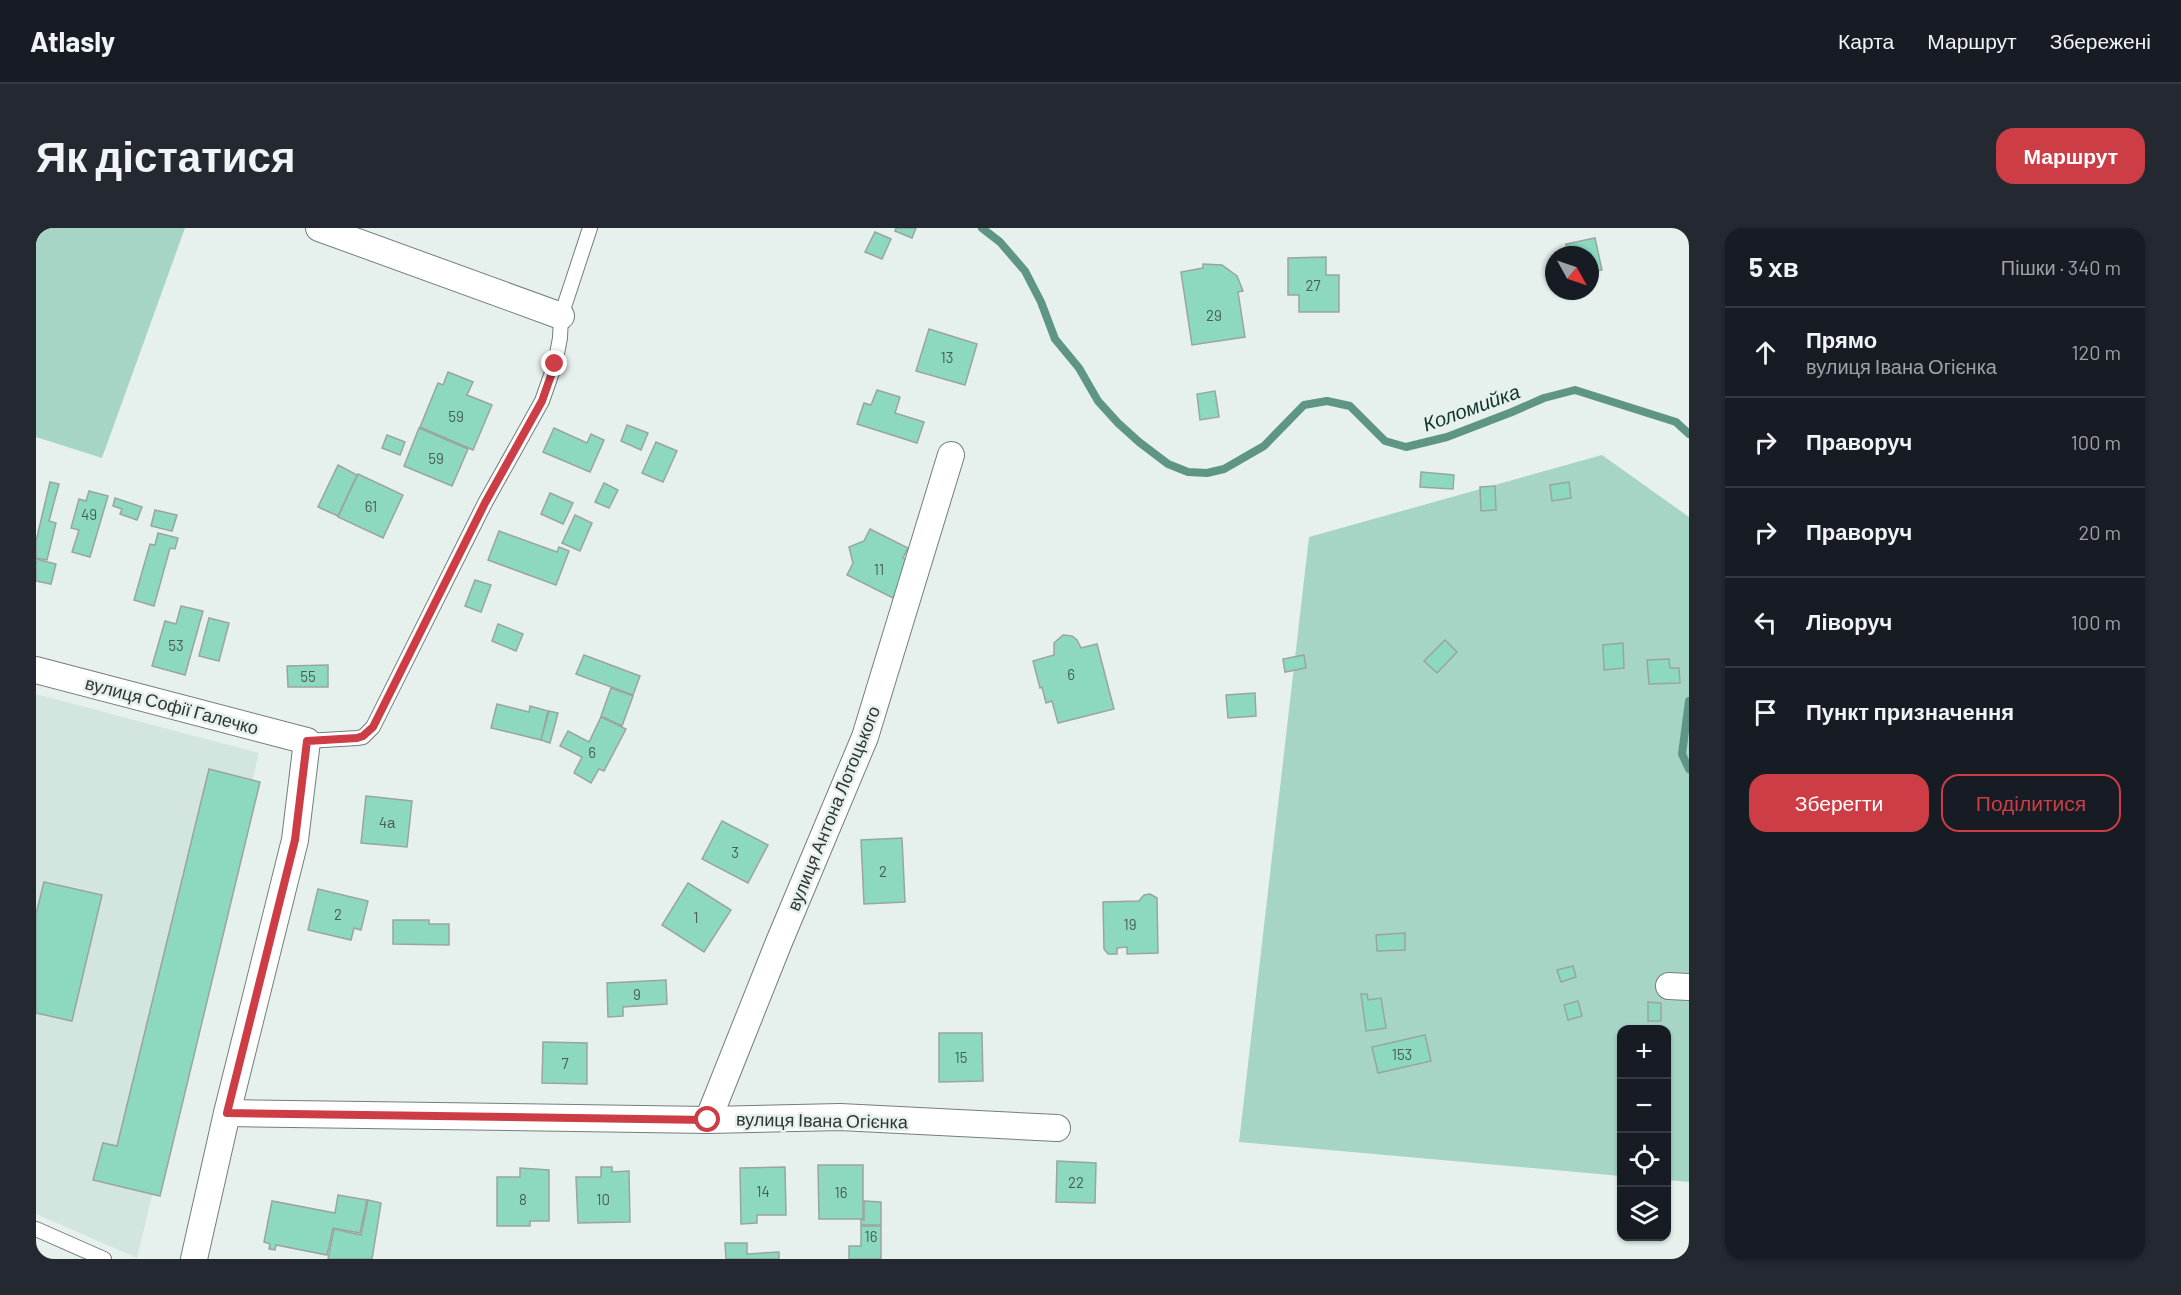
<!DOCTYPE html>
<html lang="uk">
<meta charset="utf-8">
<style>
body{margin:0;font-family:Barlow,sans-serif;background:#242831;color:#f1f3f6}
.controls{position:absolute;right:18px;bottom:18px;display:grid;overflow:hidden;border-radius:12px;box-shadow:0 2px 4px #0004}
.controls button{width:54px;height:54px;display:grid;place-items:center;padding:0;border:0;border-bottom:2px solid #363941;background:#171b24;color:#f1f3f6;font:30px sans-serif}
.compass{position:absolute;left:1509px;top:18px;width:54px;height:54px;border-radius:50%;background:#171b24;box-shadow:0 2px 4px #0004;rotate:130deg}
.stop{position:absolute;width:18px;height:18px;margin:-14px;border:4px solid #cc3d45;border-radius:50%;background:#fff}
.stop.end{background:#cc3d45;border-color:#fff;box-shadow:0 2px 6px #0008}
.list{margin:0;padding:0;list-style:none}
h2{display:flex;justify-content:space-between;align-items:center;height:78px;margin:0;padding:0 24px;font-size:26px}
h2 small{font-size:20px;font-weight:400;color:#9ea1a6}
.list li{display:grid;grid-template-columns:39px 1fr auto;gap:18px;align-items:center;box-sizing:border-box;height:90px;padding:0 24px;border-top:2px solid #363941}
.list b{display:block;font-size:22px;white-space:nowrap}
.list p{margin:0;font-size:20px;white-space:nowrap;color:#9ea1a6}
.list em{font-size:20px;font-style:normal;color:#9ea1a6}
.actions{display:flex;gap:12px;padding:18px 24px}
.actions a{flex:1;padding:14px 0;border:2px solid #cc3d45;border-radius:18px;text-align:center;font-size:21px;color:#cc3d45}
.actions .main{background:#cc3d45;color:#fff}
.icon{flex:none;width:33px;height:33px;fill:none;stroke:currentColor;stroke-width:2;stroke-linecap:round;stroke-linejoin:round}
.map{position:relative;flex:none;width:1653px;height:1031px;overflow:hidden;border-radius:18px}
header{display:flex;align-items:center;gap:36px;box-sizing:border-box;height:84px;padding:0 30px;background:#171b24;border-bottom:2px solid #363941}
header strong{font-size:28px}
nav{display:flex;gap:33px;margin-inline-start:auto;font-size:21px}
.intro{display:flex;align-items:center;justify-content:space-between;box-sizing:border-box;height:144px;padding:0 36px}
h1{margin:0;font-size:42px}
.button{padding:15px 27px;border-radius:18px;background:#cc3d45;color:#fff;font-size:21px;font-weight:700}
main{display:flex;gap:36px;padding:0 36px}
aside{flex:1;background:#171b24;border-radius:18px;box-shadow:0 2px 4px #0004}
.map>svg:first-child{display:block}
.built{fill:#d3e5df}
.green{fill:#a6d5c5}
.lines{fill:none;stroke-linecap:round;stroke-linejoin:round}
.stream{stroke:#5e9584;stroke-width:8}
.building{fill:#8cd9c0;stroke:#9aa4a1;stroke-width:1.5}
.lane-casing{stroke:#747e7a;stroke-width:16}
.street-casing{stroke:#747e7a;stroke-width:28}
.lane{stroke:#fff;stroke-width:14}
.street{stroke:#fff;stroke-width:26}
.route{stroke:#cc3d45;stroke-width:8}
.labels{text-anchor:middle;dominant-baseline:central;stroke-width:5;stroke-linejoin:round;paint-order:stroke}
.number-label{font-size:15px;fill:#485e57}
.street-label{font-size:18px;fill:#313534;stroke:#e6f1ed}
.water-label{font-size:20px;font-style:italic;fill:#0f342a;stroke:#e6f1ed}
</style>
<header>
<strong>Atlasly</strong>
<nav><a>Карта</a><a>Маршрут</a><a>Збережені</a></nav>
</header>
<div class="intro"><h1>Як дістатися</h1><a class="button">Маршрут</a></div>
<main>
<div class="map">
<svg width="1653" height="1031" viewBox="0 0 1653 1031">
<rect width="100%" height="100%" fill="#e6f1ed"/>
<!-- built -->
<path class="built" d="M0 466 223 525 101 1030 0 986Z"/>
<!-- green -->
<g class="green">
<path d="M0 0H149L66 230 0 209Z"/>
<path d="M1566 227 1653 289V954L1631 952 1630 802H1586L1585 948 1203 914 1273 309Z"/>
</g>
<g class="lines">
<!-- stream -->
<g class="stream">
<path d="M946 0 964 14 989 43 1005 74 1019 111 1043 140 1062 173 1082 195 1103 214 1132 236 1152 244 1171 245 1188 241 1228 218 1268 177 1291 173 1314 178 1349 213 1370 219 1411 209 1476 184 1508 170 1539 162 1640 194 1653 206"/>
<path d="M1653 473 1646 526 1653 541"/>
</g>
</g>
<!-- building -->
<g class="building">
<path d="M860 0H880L876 10 859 3Z"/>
<path d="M839 4 855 11 846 31 829 24Z"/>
<path d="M1559 10 1566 42 1554 44V27H1532L1530 16Z"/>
<path d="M1290 29V47H1303V84H1263V67H1252V30Z"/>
<path d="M1167 36 1186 37 1201 48 1207 63 1202 64 1209 109 1156 117 1145 44 1167 40Z"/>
<path d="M893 101 941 116 929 157 880 143Z"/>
<path d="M412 144 437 154 431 167 456 177 437 222 384 199 402 155 407 157Z"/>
<path d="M841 162 864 169 859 185 888 194 881 215 821 196 828 175 835 177Z"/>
<path d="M1179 163 1183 189 1164 192 1161 166Z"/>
<path d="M591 197 612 205 605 222 585 213Z"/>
<path d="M383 200 432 221 416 258 368 238Z"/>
<path d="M518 200 551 215 555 206 568 212 554 244 507 224Z"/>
<path d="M351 207 369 214 364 227 346 220Z"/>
<path d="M620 214 641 223 627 254 606 245Z"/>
<path d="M302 237 321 247 302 288 282 279Z"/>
<path d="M1385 244 1418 247 1417 261 1384 259Z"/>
<path d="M322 246 367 267 347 310 302 289Z"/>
<path d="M14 254 23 256 13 293 20 295 11 332 0 330V313Z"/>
<path d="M1533 254 1535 270 1516 273 1514 257Z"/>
<path d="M568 255 582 262 573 280 559 274Z"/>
<path d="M1459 258 1460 282 1445 283 1444 259Z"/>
<path d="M53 263 72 268 54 329 36 324 43 302 35 300 43 271 50 273Z"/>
<path d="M514 265 537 275 527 296 505 286Z"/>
<path d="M79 270 106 279 101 292 84 286 86 281 77 278Z"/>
<path d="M119 282 141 287 136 303 115 298Z"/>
<path d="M539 287 556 295 544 323 526 315Z"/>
<path d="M834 301 872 320 867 330 875 334 857 370 811 347 817 335 813 319 828 313Z"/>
<path d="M463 303 521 324 523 319 533 323 520 357 452 332Z"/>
<path d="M122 305 142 310 139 321 134 320 118 378 98 372 114 316 119 317Z"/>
<path d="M0 331 20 336 15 356 0 353Z"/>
<path d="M439 352 455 357 445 384 429 378Z"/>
<path d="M145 378 167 383 149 447 116 438 129 393 140 396Z"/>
<path d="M173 390 193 395 183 433 163 428Z"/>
<path d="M462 396 487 406 480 423 456 413Z"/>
<path d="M1027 407 1036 408 1041 412 1045 420 1061 416 1078 481 1022 495 1016 473 1010 475 1006 459 1004 460 997 433 1018 427V415Z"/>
<path d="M1409 412 1421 424 1401 445 1388 433Z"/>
<path d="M1587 415 1588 440 1568 442 1567 417Z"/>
<path d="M548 427 604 448 597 467 540 446Z"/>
<path d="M1268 427 1270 440 1249 444 1247 431Z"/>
<path d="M1633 431 1634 440H1643L1644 455 1613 456 1611 432Z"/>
<path d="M292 437V459H252L251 438Z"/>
<path d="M575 460 597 468 586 498 565 488Z"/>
<path d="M1219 465 1220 488 1192 490 1190 467Z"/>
<path d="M461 476 493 484 494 478 512 483 505 512 455 500Z"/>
<path d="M513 483 522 485 514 515 505 512Z"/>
<path d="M565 489 590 501 568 543 563 541 555 555 538 545 546 529 524 518 532 503 553 514Z"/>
<path d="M173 541 224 554 124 968 57 952 67 915 81 918Z"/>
<path d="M330 568 376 573 371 619 325 615Z"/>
<path d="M686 593 732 617 712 655 666 631Z"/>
<path d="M866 610 869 674 828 676 825 612Z"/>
<path d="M8 654 66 667 36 793 0 785V686Z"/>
<path d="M652 655 695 682 668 724 626 697Z"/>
<path d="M282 661 332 673 325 702 318 700 315 712 272 702Z"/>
<path d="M1114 666 1121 670 1122 725 1091 726V719L1081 720V726H1072L1068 721 1067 674 1103 673 1108 667Z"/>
<path d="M357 692H393V696H413V717L357 716Z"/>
<path d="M1369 705V722L1341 723 1340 707Z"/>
<path d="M1537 738 1540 749 1525 754 1521 742Z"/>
<path d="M630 752 631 776 587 779V788L572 789 571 755Z"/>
<path d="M1325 766H1331L1332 772 1345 770 1350 800 1330 803Z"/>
<path d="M1542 773 1546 788 1532 792 1528 777Z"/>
<path d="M1612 774 1625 775V793H1612Z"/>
<path d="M903 805H946L947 853 903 854Z"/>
<path d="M1389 807 1395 833 1342 845 1336 819Z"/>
<path d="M507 814 551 815V856L506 855Z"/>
<path d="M1021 933 1060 935 1059 975 1020 974Z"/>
<path d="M782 937H827V991H783Z"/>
<path d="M565 939H576V944L593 943 594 994 542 995 540 949H565Z"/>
<path d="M749 939 750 987H721V995L705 996 704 940Z"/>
<path d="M484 940 513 942V993H494V998H461V949H484Z"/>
<path d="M302 967 331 972 324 1005 297 1000 291 1027 240 1017 239 1022 233 1021 234 1016 228 1014 236 973 299 985Z"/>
<path d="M332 972 345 975 336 1031H292L298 1001 325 1007Z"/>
<path d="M828 973 845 974V997H825V991L828 992Z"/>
<path d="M825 998H845V1031H813V1018H825Z"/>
<path d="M689 1015H711V1026L743 1024V1031H690Z"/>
</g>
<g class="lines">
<defs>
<g id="lane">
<path d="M271 513 321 510 327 509 337 499 449 275 506 173 519 136 524 110 525 88 554 0"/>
<path d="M0 1001 68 1031"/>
</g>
<g id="street">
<path d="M283 0 525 88"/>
<path d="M0 442 271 513 259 612 191 885 158 1031"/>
<path d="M1633 758 1653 759"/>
<path d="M191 885 672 892 804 889 1021 900"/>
<path d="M672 892 743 714 829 509 915 227"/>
</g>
</defs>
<!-- lane casing -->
<use href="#lane" class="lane-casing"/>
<!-- street casing -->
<use href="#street" class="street-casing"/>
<!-- lane -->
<use href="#lane" class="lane"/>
<!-- street -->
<use href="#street" class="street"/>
</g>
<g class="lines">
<!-- route -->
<path class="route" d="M519 136 506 173 449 275 337 499 327 508 321 510 271 513 259 612 191 885 672 892"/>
</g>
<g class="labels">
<!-- number labels -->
<g class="number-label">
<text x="1277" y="57">27</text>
<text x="1178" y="87">29</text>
<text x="911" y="129">13</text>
<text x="420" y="188">59</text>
<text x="400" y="230">59</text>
<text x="335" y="278">61</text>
<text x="53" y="286">49</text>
<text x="843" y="341">11</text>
<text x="140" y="417">53</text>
<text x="1035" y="446">6</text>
<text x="272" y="448">55</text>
<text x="556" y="524">6</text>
<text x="351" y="594">4а</text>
<text x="699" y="624">3</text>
<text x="847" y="643">2</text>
<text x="302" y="686">2</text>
<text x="660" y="689">1</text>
<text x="1094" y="696">19</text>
<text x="601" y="766">9</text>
<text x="1366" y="826">153</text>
<text x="925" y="829">15</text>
<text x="529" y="835">7</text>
<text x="1040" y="954">22</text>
<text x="727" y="963">14</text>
<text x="805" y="964">16</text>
<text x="487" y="971">8</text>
<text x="567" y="971">10</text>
<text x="835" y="1008">16</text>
</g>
<!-- street labels -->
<g class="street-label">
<text transform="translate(136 477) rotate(15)">вулиця Софії Галечко</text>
<text transform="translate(797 580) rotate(-68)">вулиця Антона Лотоцького</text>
<text transform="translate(786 892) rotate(1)">вулиця Івана Огієнка</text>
</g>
<!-- water labels -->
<g class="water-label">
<text transform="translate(1435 179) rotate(-20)">Коломийка</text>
</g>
</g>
</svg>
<div class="controls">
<button>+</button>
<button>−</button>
<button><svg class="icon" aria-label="locate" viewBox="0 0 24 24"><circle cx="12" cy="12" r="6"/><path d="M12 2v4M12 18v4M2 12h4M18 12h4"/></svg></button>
<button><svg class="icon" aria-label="layers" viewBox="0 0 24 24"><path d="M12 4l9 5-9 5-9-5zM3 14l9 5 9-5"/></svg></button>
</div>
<svg class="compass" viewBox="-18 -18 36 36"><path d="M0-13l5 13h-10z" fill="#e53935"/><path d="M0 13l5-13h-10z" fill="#9ea1a6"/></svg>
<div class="stop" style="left:672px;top:892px"></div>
<div class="stop end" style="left:519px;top:136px"></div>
</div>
<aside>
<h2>5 хв<small>Пішки · 340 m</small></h2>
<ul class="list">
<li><svg class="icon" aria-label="ahead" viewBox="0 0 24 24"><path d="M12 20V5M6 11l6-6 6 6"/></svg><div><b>Прямо</b><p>вулиця Івана Огієнка</p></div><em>120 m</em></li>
<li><svg class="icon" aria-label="right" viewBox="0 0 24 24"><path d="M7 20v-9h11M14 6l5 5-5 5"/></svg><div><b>Праворуч</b></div><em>100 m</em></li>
<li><svg class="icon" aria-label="right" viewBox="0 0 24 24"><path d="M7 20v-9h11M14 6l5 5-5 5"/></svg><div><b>Праворуч</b></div><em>20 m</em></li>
<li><svg class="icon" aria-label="left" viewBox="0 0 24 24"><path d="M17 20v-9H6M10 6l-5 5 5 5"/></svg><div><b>Ліворуч</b></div><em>100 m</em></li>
<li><svg class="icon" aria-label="arrive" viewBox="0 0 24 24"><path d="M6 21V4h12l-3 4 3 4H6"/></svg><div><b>Пункт призначення</b></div></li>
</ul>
<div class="actions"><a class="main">Зберегти</a><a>Поділитися</a></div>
</aside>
</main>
